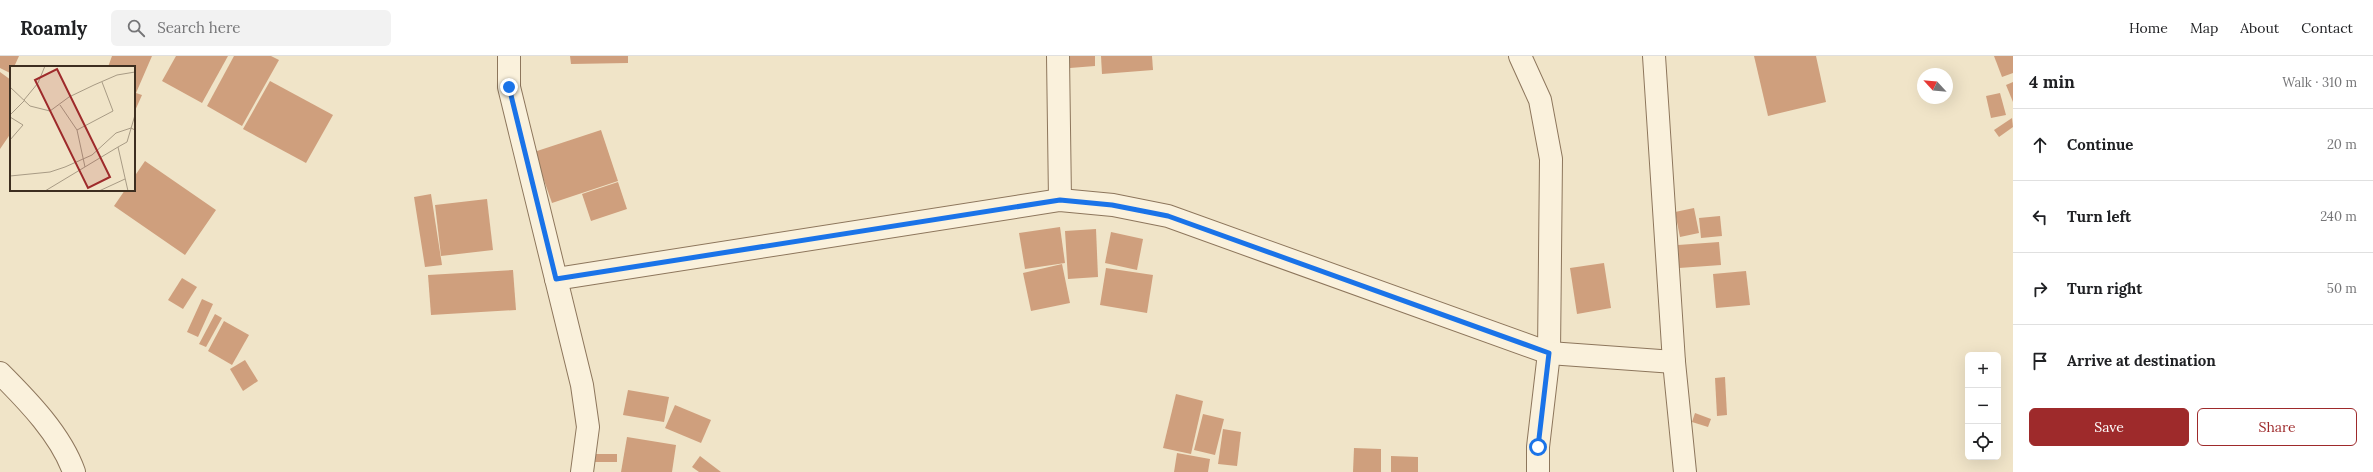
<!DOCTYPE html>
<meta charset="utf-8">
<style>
body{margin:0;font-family:Lora,serif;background:#f2f2f2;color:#202124}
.controls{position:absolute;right:12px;bottom:12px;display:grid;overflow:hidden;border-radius:6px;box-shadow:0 4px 16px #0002}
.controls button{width:36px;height:36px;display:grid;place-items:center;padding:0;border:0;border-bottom:1px solid #e0e0e0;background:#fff;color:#202124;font:20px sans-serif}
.compass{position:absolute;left:1917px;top:12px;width:36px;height:36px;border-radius:50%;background:#fff;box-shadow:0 4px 16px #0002;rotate:296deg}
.stop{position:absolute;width:12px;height:12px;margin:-9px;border:3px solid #1a73e8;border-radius:50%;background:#fff}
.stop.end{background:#1a73e8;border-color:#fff;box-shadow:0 1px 4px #0008}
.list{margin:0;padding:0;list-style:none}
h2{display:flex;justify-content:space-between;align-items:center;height:52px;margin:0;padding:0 16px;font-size:17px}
h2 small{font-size:13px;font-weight:400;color:#757577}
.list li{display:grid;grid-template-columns:26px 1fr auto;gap:12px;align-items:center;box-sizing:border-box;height:72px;padding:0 16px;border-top:1px solid #e0e0e0}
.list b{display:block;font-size:15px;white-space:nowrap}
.list em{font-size:13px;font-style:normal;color:#757577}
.actions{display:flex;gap:8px;padding:12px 16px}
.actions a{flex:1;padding:9px 0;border:1px solid #9e2a2b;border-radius:6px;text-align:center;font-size:14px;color:#9e2a2b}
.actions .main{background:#9e2a2b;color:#fff}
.icon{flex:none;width:22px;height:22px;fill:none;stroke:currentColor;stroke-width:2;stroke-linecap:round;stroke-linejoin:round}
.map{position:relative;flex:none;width:2013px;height:416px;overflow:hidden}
header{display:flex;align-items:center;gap:24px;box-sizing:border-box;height:56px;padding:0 20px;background:#fff;border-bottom:1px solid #e0e0e0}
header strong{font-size:19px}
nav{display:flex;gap:22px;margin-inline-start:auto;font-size:14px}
.search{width:280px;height:36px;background:#f2f2f2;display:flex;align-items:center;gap:10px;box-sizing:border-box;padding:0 14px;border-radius:6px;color:#757577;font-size:15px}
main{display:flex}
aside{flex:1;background:#fff}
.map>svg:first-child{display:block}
.building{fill:#cf9f7d}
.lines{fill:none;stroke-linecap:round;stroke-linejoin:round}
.minor-casing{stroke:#8d765c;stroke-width:24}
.minor{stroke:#faf1dc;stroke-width:22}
.route{stroke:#1a73e8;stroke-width:5}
.inset-road{fill:none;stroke:#a89b85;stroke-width:1}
.view{fill:#9e2a2b;fill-opacity:0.15;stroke:#9e2a2b;stroke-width:2}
.inset-edge{fill:none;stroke:#3d2e20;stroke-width:2}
</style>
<header>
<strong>Roamly</strong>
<div class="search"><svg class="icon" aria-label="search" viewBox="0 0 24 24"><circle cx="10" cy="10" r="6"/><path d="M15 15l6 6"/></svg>Search here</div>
<nav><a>Home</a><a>Map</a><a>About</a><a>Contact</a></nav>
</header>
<main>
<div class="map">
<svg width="2013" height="416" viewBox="0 0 2013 416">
<rect width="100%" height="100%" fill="#f0e4c8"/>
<!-- building -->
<g class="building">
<path d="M0 0H19L14 11H11L10 17 0 12Z"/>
<path d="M112 0H152L136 37 142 39 134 57V11H108Z"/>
<path d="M176 0H228L202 47 162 25Z"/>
<path d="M234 0H271L279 4 242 70 207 50Z"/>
<path d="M570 0H628V7L571 8Z"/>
<path d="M1069 0H1095V10L1070 12Z"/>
<path d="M1101 0H1152L1153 14 1102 18Z"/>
<path d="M1754 0H1816L1826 46 1768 60Z"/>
<path d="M1994 0H2013V17L2002 21Z"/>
<path d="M0 16 11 24V77L0 93Z"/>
<path d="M270 25 333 59 306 107 243 73Z"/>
<path d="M2013 26V46L2006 29Z"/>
<path d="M2000 37 2006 59 1991 62 1986 40Z"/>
<path d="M2012 62 2013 71 1999 81 1994 74Z"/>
<path d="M601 74 618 125 552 147 534 96Z"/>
<path d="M145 105 216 154 185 199 114 150 125 134H134V121Z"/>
<path d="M618 126 627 153 591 165 582 138Z"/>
<path d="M431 138 442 209 425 211 414 141Z"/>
<path d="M487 143 493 194 441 200 435 149Z"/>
<path d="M1694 152 1699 177 1680 181 1675 156Z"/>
<path d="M1720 160 1722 180 1701 182 1699 162Z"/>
<path d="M1060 171 1065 207 1025 213 1019 177Z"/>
<path d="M1096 173 1098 221 1068 223 1065 175Z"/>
<path d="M1111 176 1143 183 1137 214 1105 207Z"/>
<path d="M1719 186 1721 209 1679 212 1678 189Z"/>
<path d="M1604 207 1611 252 1577 258 1570 212Z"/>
<path d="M1062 208 1070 247 1031 255 1023 217Z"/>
<path d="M1106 212 1153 219 1147 257 1100 249Z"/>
<path d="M513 214 516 254 431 259 428 219Z"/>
<path d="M1746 215 1750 249 1716 252 1713 218Z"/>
<path d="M182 222 197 231 183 253 168 244Z"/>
<path d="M202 243 213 248 198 281 187 276Z"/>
<path d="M215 258 222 262 206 291 199 288Z"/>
<path d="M224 265 249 279 232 309 208 295Z"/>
<path d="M245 304 258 325 243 335 230 313Z"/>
<path d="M1725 321 1727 359 1717 360 1715 322Z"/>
<path d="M628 334 669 341 664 366 623 359Z"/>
<path d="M1176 338 1203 345 1191 398 1163 392Z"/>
<path d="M675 349 711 364 701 387 665 372Z"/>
<path d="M1695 357 1711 363 1708 371 1692 366Z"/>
<path d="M1203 358 1224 363 1215 399 1194 394Z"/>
<path d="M1223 373 1241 376 1237 410 1218 408Z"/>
<path d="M627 381 676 389 672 416H621Z"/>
<path d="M1354 392 1381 393V416H1353Z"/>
<path d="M1177 397 1210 403 1208 416H1174Z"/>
<path d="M596 398H617V406H595Z"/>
<path d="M700 400 721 416H699L692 411Z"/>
<path d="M1391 400 1418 401V416H1391Z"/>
</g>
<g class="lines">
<defs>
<g id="minor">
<path d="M509 0V31L582 329 588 371 582 416"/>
<path d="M1058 0 1060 144"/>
<path d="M1520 0 1540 44 1551 103 1549 297 1538 391V416"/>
<path d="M1654 0 1674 306 1685 416"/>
<path d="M556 223 1060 144 1113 149 1168 160 1549 297 1674 306"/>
<path d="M0 317C28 345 61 379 74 416"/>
</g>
</defs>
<!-- minor casing -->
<use href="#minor" class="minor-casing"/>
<!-- minor -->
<use href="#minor" class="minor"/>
</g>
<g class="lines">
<!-- route -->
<path class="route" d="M509 31 556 223 1060 144 1112 149 1168 160 1549 297 1538 391"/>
</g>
<!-- overview -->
<g transform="translate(10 10)">
<rect width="125" height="125" fill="#f0e4c8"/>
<path class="inset-road" d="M0 21 20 40 40 45 59 31 84 19 107 9 125 6M14 34 28 17 35 0M50 39 67 64 75 101M0 49 15 34M0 51 13 59 0 74M67 64 103 45 92 16M0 110 40 106 55 101 82 89 106 67 121 62 125 64M35 125 108 81M89 125 115 113M118 125 108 81 117 76 125 49"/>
<path class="view" d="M47 3 100 111 78 122 25 14Z"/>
<rect width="125" height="125" class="inset-edge"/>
</g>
</svg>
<div class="controls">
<button>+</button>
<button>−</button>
<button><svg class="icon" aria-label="locate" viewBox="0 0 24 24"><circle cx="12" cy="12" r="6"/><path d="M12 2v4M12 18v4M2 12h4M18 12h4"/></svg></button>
</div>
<svg class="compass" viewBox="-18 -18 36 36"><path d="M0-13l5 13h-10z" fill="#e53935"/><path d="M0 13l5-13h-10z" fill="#757577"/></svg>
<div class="stop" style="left:1538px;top:391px"></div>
<div class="stop end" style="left:509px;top:31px"></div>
</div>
<aside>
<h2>4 min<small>Walk · 310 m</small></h2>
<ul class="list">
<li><svg class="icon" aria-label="ahead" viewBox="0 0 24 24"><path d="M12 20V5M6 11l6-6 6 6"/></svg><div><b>Continue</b></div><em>20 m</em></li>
<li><svg class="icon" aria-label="left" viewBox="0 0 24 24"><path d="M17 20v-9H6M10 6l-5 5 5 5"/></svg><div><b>Turn left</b></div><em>240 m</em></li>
<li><svg class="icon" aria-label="right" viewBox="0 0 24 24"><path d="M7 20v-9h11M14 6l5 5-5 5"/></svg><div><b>Turn right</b></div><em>50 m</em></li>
<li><svg class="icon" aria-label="arrive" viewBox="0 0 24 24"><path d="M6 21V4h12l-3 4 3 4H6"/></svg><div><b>Arrive at destination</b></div></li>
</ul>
<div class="actions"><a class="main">Save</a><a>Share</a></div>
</aside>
</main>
